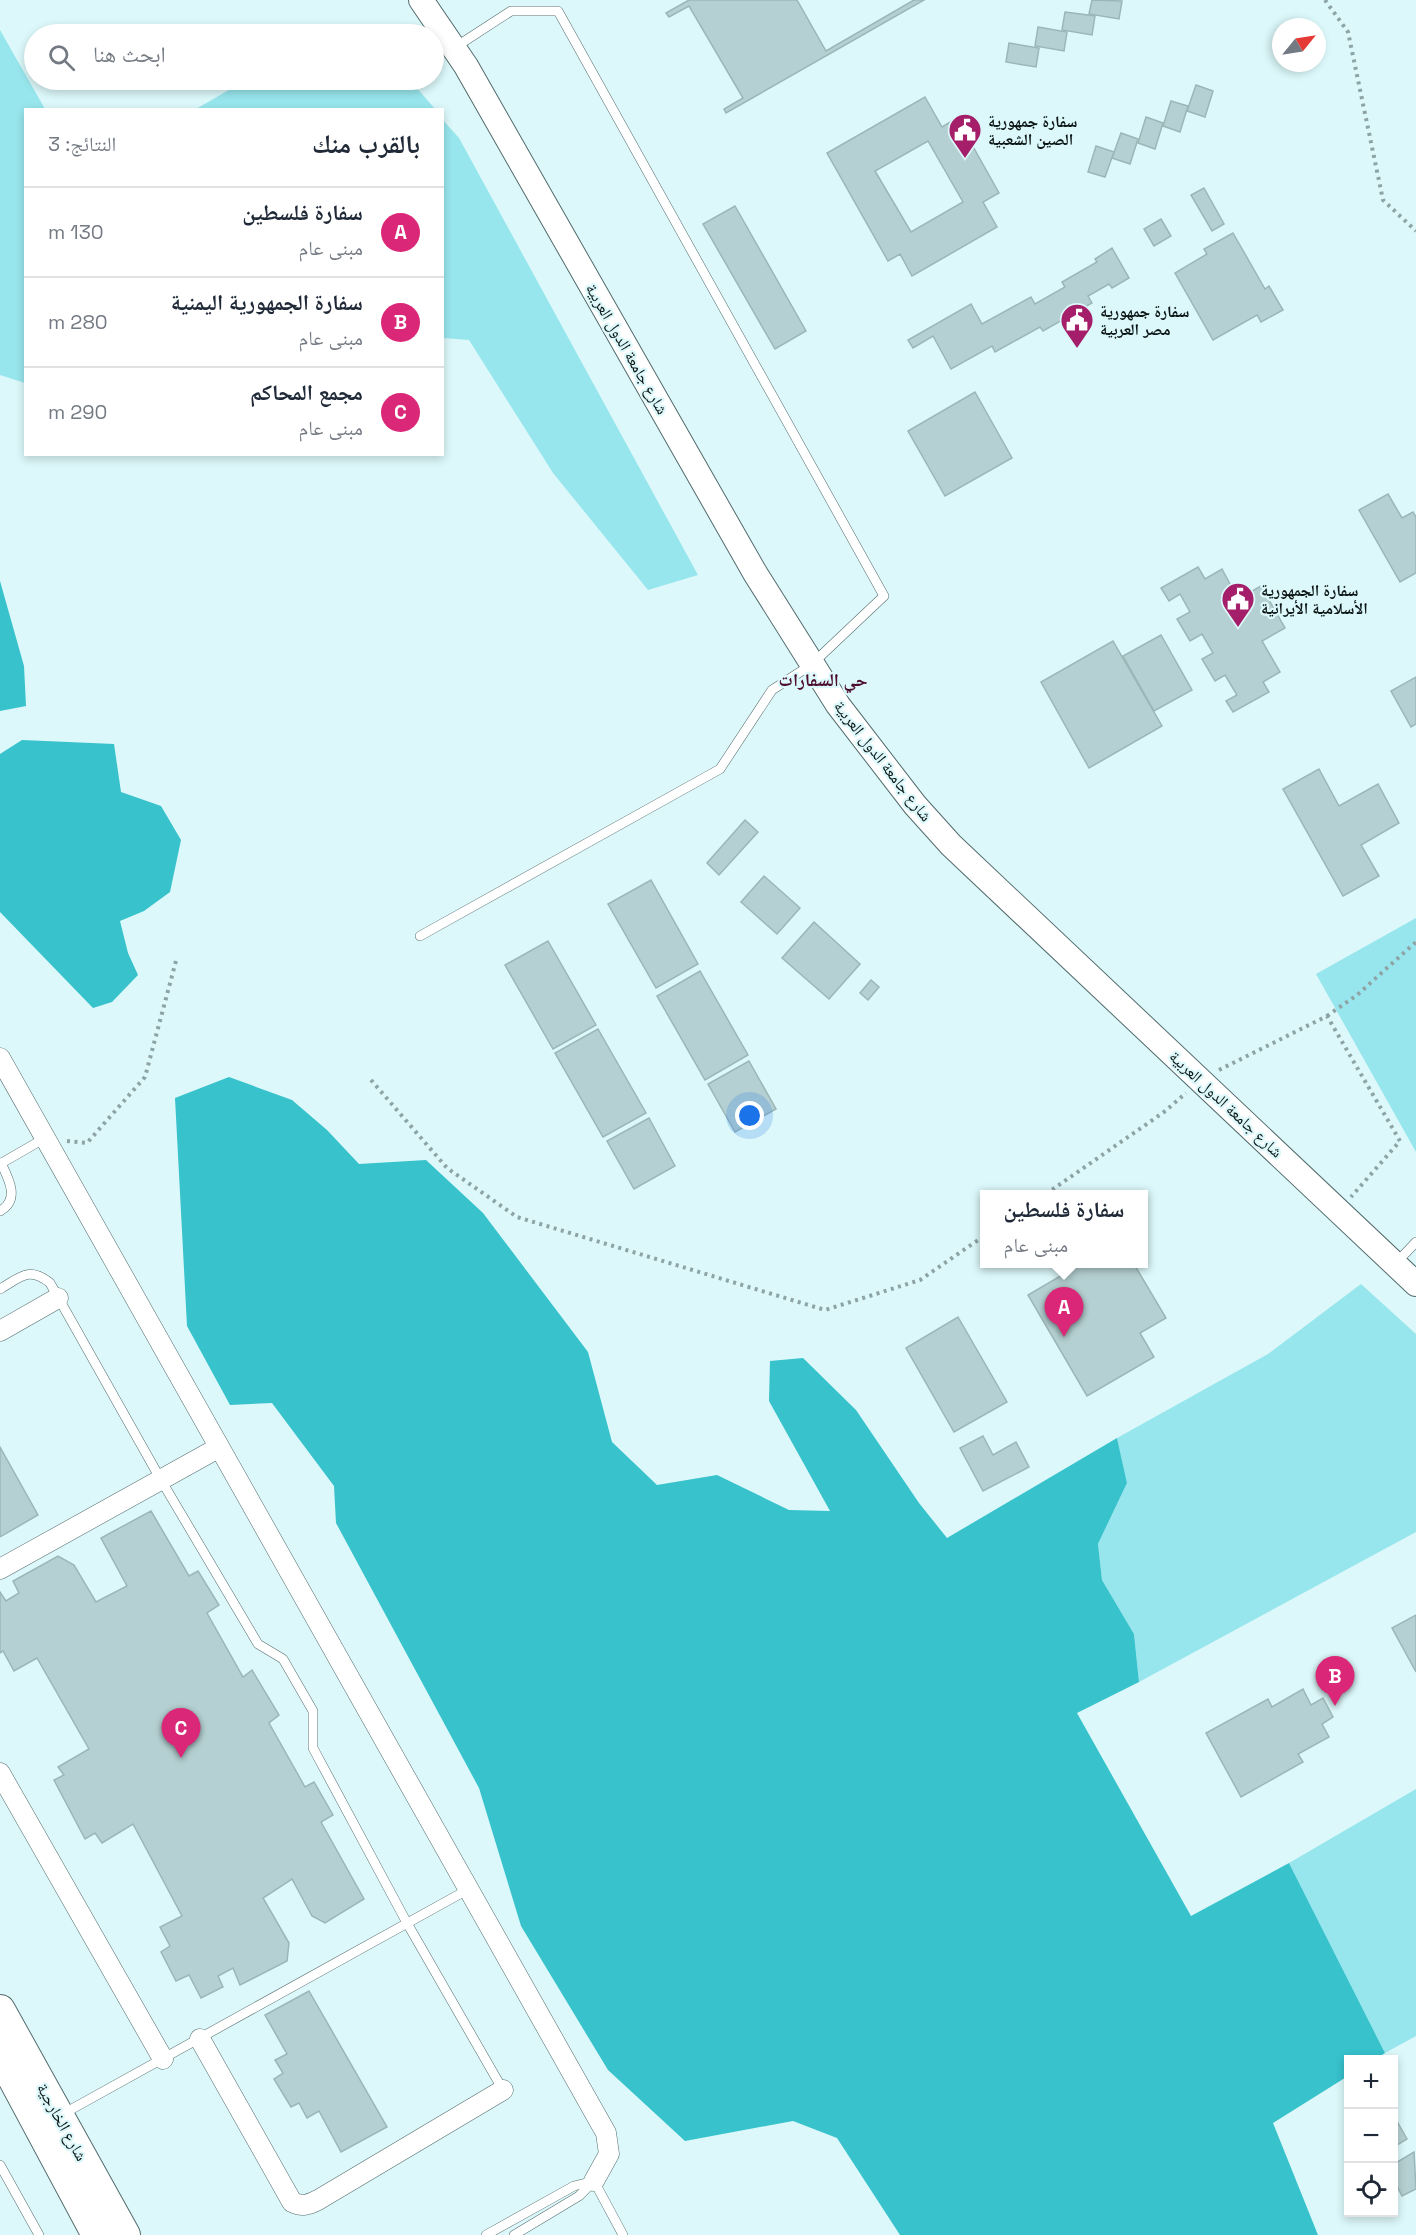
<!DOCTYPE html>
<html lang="ar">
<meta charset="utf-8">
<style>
body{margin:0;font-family:"Space Grotesk","Noto Naskh Arabic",sans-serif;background:#f6f6f7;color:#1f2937;direction:rtl}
.controls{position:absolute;right:18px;bottom:18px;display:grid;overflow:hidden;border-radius:0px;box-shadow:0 3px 9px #0003}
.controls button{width:54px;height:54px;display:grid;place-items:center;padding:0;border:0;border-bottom:2px solid #e0e1e3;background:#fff;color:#1f2937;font:30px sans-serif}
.compass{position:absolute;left:1272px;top:18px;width:54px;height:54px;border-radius:50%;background:#fff;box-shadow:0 3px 9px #0003;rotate:60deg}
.you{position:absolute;left:750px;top:1116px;width:21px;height:21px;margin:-15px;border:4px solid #fff;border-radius:50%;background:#1a73e8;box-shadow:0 0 0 9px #1a73e833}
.badge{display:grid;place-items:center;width:39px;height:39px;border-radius:50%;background:#db2777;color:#fff;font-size:20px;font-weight:700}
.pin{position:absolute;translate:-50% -50px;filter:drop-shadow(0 2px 3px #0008)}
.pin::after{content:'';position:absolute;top:32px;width:21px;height:18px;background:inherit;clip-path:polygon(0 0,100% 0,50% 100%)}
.popup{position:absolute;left:980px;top:1190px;width:168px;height:78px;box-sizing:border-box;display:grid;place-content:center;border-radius:0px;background:#fff;filter:drop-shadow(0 2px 4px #0005);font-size:20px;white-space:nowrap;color:#747a83}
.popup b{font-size:22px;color:#1f2937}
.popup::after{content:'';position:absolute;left:50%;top:100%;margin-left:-12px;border:12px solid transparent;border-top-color:#fff}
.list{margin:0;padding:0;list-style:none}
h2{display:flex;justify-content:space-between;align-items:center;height:78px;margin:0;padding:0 24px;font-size:26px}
h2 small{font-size:20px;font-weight:400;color:#747a83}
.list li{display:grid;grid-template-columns:39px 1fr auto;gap:18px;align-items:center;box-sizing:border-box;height:90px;padding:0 24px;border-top:2px solid #e0e1e3}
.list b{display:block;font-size:22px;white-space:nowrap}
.list p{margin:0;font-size:20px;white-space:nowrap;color:#747a83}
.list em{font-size:20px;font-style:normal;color:#747a83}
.icon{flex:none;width:33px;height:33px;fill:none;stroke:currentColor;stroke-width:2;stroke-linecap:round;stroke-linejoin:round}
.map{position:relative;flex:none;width:1416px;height:2235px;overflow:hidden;direction:ltr}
.search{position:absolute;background:#fff;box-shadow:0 3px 9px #0003;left:24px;top:24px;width:420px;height:66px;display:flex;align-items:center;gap:15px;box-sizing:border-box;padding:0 21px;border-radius:33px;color:#747a83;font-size:22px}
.panel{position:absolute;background:#fff;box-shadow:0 3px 9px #0003;left:24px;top:108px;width:420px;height:348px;border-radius:0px;direction:rtl}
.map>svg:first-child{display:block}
.green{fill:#98e6ed}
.forest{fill:#37c2cc}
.building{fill:#b5d0d2;stroke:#9cb6b8;stroke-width:1.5;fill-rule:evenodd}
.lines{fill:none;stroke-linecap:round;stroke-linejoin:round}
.service-casing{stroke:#536b6d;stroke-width:10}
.minor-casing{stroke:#536b6d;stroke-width:21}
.tertiary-casing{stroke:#536b6d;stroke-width:26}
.primary-casing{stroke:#536b6d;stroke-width:32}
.path{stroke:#8ea3a4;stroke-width:4;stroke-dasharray:3 4.5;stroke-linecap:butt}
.service{stroke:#fff;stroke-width:9}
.minor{stroke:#fff;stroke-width:20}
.tertiary{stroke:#fff;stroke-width:24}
.primary{stroke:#fff;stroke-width:30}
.labels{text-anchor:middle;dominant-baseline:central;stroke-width:4.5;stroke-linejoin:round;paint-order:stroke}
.poi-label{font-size:16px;font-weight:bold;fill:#0c1616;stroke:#dcf8fa;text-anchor:start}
.street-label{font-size:16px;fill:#0c1616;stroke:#dcf8fa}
.neighbourhood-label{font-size:18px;font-weight:bold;fill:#4c0c2e;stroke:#dcf8fa}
</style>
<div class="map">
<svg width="1416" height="2235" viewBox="0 0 1416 2235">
<rect width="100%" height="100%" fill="#dcf8fa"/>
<!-- green -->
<g class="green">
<path d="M0 30 45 109 26 110 25 383 0 375Z"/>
<path d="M246 80H410L435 109H196Z"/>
<path d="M442 119 459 138 698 575 648 590 553 473 469 340 443 338Z"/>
<path d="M1416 918V1152L1316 974Z"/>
<path d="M1361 1284 1416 1334V1532L1139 1682 1134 1634 1102 1580 1098 1544 1127 1483 1117 1438 1268 1354Z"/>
<path d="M1416 1789V2036L1385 2053 1289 1863Z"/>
</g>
<!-- forest -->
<g class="forest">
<path d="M0 581 24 666 26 706 0 711Z"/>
<path d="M22 740 114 744 121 792 161 806 181 840 170 892 144 911 120 921 128 953 138 975 112 1002 93 1008 0 912V754Z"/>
<path d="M229 1077 292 1100 327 1130 359 1164 426 1160 483 1213 588 1352 612 1442 657 1485 717 1475 789 1510 830 1511 769 1401 770 1361 803 1358 856 1410 919 1503 947 1538 1117 1438 1127 1483 1098 1544 1102 1580 1134 1634 1139 1682 1077 1713 1191 1916 1289 1863 1385 2053 1375 2059 1348 2060V2076L1273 2123 1318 2235H900L837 2138 793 2121 685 2141 608 2070 521 1926 479 1788 336 1523 334 1486 272 1403 230 1405 187 1326 175 1098Z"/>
</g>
<!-- building -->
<g class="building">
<path d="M689 0H797L826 51 914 0H924L726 113 724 109 743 98 689 6 669 17 666 13Z"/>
<path d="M1092 0 1122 1 1119 19 1089 14Z"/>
<path d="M1065 12 1095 16 1092 35 1062 30Z"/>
<path d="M1038 27 1067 32 1064 51 1035 46Z"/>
<path d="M1009 43 1039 48 1036 67 1006 62Z"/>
<path d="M1196 85 1213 91 1205 117 1187 111Z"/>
<path d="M925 97 942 127 957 118 999 193 983 202 997 227 912 276 900 254 888 261 827 153ZM928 141 963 202 911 232 875 171Z"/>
<path d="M1171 101 1188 106 1180 132 1163 126Z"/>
<path d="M1146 117 1163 123 1155 149 1138 143Z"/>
<path d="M1121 133 1138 139 1130 164 1112 158Z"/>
<path d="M1096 146 1114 152 1105 177 1088 172Z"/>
<path d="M1204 188 1224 224 1212 231 1191 195Z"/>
<path d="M735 206 806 331 775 349 703 224Z"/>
<path d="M1161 219 1171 236 1154 246 1144 229Z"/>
<path d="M1233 233 1265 289 1269 286 1283 310 1261 322 1257 315 1213 340 1175 273 1207 254 1204 249Z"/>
<path d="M1112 248 1129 278 1112 288 1109 284 1088 296 1092 303 1043 331 1040 327 995 352 992 346 951 369 933 336 913 348 908 340 971 304 982 324 1031 297 1035 304 1065 287 1062 282 1097 262 1095 259Z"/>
<path d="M975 392 1012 458 945 496 908 431Z"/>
<path d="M1388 494 1402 518 1413 512 1416 517V573L1400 582 1359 510Z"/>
<path d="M1198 567 1205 579 1222 569 1238 599 1261 586 1285 628 1262 641 1280 672 1263 682 1269 692 1233 712 1226 701 1237 695 1225 675 1215 681 1202 659 1213 653 1202 634 1190 641 1177 619 1190 612 1180 594 1169 601 1161 588Z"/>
<path d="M1161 635 1192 690 1154 711 1123 656Z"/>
<path d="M1113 641 1162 726 1089 768 1041 682Z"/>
<path d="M1416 677V724L1411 727 1391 691Z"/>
<path d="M1319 769 1339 806 1378 784 1399 823 1361 845 1379 876 1343 896 1283 789Z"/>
<path d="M745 820 758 832 719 875 707 863Z"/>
<path d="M764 876 800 908 777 934 741 902Z"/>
<path d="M651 880 698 964 656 988 608 904Z"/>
<path d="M814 922 860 964 829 999 782 958Z"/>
<path d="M548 941 596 1025 553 1049 505 965Z"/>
<path d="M700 971 748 1055 705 1080 657 996Z"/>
<path d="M871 980 879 987 868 1000 860 993Z"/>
<path d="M598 1029 646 1113 603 1137 555 1053Z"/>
<path d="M749 1061 776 1109 735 1132 708 1084Z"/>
<path d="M649 1118 675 1166 634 1189 607 1141Z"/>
<path d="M1081 1264H1134L1166 1318 1140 1333 1154 1357 1087 1396 1028 1295Z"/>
<path d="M958 1317 1007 1402 954 1432 906 1348Z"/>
<path d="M983 1436 993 1455 1016 1442 1029 1467 983 1491 960 1448Z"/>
<path d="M0 1447 38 1515 0 1537Z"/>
<path d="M151 1511 189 1576 198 1571 219 1605 207 1613 243 1677 252 1670 279 1715 269 1723 305 1787 314 1782 333 1815 321 1822 364 1899 325 1923 312 1916 292 1879 263 1898 289 1943 287 1961 240 1985 233 1968 218 1976 223 1987 201 1998 189 1975 176 1981 161 1952 170 1946 160 1927 182 1916 133 1824 102 1843 95 1833 85 1839 54 1780 64 1775 58 1767 89 1749 37 1658 14 1671 3 1651 0 1653V1592L6 1601 19 1593 13 1581 58 1556 74 1565 96 1602 127 1586 101 1538Z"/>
<path d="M1416 1615V1672L1392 1628Z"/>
<path d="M1303 1689 1311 1705 1323 1698 1333 1717 1322 1724 1329 1737 1298 1754 1303 1762 1241 1797 1206 1733 1268 1699 1272 1707Z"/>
<path d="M309 1991 387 2127 341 2152 319 2111 307 2118 299 2103 291 2107 274 2079 283 2073 275 2060 287 2054 265 2015Z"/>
<path d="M1394 2116 1407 2139 1394 2147Z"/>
<path d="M1414 2152 1416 2189 1402 2196 1394 2180V2164Z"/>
</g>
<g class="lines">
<defs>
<g id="service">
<path d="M420 936 720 769 772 690 811 665 884 596 558 11H511L454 48"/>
<path d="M0 1164 45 1138"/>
<path d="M0 1211C20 1200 9 1179 1 1163"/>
<path d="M1395 1264 1416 1242"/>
<path d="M0 1289C21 1277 29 1266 50 1283L161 1480 258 1644 283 1659 313 1711V1748L407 1923 503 2090"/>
<path d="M61 2115 467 1890"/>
<path d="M0 2165 39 2235"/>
<path d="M594 2181 623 2235"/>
<path d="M486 2235 574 2186 594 2181"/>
<path d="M514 2235 579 2196 594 2181"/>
</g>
<g id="minor">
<path d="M0 1058 606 2133 609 2154 594 2181"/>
<path d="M0 1331 58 1298"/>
<path d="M0 1569 218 1448"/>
<path d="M0 1773 163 2059"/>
<path d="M200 2039 292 2202C302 2207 308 2205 318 2200L503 2090"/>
</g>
<path id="tertiary" d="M421 0 466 66 755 573 838 705 915 805 951 845 1416 1284"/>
<g id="primary">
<path d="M0 2010 125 2235"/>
<path d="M0 2054 97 2235"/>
</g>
</defs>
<!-- service casing -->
<use href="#service" class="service-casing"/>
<!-- minor casing -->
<use href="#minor" class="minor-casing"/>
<!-- tertiary casing -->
<use href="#tertiary" class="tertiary-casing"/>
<!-- primary casing -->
<use href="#primary" class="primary-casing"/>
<!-- path -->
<g class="path">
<path d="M1325 0 1348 32 1383 200 1416 231"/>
<path d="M1327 1016 1357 995 1416 942"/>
<path d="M1219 1070 1327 1016 1400 1141 1351 1197"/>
<path d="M371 1080 447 1168 517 1217 825 1310 920 1280 984 1236"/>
<path d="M67 1141 87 1143 145 1077 177 957"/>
<path d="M1046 1194 1164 1112 1186 1093"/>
</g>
<!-- service -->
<use href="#service" class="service"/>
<!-- minor -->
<use href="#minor" class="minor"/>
<!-- tertiary -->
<use href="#tertiary" class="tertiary"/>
<!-- primary -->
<use href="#primary" class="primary"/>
</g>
<!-- icons -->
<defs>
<symbol id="civic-pin" viewBox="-11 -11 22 30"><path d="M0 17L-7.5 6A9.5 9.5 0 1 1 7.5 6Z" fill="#a41e69" stroke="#dcf8fa"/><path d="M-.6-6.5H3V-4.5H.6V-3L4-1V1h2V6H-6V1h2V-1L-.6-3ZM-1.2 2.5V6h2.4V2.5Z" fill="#fff"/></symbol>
</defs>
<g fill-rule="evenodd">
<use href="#civic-pin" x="946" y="111" width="38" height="52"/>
<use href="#civic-pin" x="1058" y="301" width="38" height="52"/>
<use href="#civic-pin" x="1219" y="580" width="38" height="52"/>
</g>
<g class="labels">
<!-- poi labels -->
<g class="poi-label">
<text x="988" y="121">سفارة جمهورية<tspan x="988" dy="18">الصين الشعبية</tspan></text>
<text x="1100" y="311">سفارة جمهورية<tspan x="1100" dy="18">مصر العربية</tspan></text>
<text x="1261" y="590">سفارة الجمهورية<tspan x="1261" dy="18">الأسلامية الأيرانية</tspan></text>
</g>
<!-- street labels -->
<g class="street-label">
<text transform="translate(627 349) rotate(60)">شارع جامعة الدول العربية</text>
<text transform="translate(883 761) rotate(52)">شارع جامعة الدول العربية</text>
<text transform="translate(1226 1104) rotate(43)">شارع جامعة الدول العربية</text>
<text transform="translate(62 2122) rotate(61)">شارع الخارجية</text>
</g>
<!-- neighbourhood labels -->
<g class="neighbourhood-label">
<text x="823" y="679">حي السفارات</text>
</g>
</g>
</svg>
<div class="controls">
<button>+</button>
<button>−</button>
<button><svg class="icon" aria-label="locate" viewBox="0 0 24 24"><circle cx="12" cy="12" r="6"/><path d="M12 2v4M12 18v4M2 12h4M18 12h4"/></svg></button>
</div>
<svg class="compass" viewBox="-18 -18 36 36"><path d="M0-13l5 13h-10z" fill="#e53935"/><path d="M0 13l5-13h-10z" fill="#747a83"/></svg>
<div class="you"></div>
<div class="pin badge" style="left:1064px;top:1337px">A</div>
<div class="popup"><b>سفارة فلسطين</b>مبنى عام</div>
<div class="pin badge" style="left:1335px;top:1706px">B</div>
<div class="pin badge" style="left:181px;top:1758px">C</div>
<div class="search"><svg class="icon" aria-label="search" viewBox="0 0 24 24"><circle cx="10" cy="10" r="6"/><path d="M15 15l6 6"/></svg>ابحث هنا</div>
<section class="panel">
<h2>بالقرب منك<small>النتائج: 3</small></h2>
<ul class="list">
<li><span class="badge">A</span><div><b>سفارة فلسطين</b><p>مبنى عام</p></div><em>130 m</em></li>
<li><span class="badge">B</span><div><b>سفارة الجمهورية اليمنية</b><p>مبنى عام</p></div><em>280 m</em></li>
<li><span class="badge">C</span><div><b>مجمع المحاكم</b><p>مبنى عام</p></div><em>290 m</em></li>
</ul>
</section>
</div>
